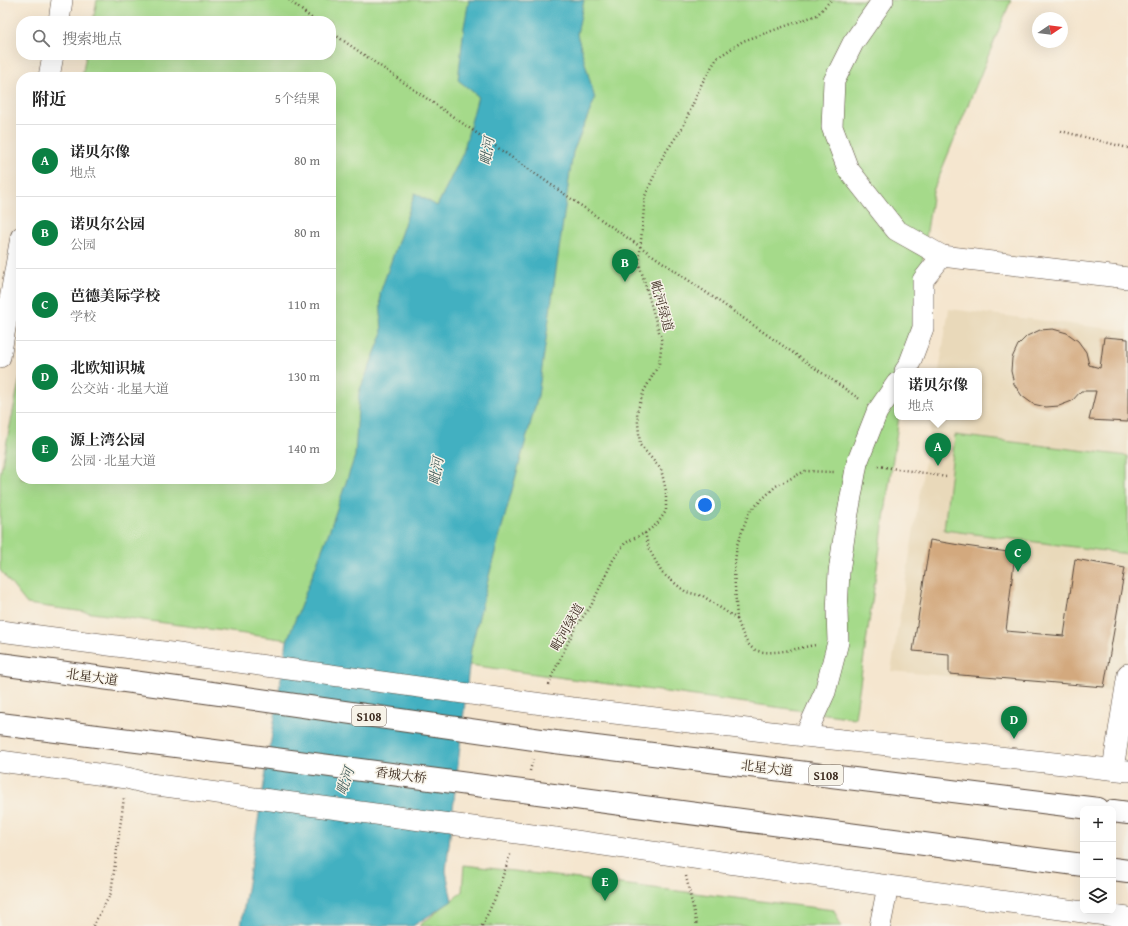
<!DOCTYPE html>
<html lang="zh">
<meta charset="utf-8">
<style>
body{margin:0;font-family:"Gentium Book Plus","Noto Serif SC",serif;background:#f2f2f2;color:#222}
.controls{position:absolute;right:12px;bottom:12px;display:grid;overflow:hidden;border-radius:8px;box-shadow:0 4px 16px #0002}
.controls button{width:36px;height:36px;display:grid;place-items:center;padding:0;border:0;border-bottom:1px solid #e0e0e0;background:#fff;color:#222;font:20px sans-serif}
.compass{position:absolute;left:1032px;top:12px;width:36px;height:36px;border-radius:50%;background:#fff;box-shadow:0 4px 16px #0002;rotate:77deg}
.you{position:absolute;left:705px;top:505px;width:14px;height:14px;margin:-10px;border:3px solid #fff;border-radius:50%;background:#1a73e8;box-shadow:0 0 0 6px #1a73e833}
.badge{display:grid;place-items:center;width:26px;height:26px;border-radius:50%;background:#0b8043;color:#fff;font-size:13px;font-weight:700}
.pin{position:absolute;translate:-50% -33px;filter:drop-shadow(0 1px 2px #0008)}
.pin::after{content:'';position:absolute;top:21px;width:14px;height:12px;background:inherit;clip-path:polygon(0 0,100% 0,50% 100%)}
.popup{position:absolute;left:894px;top:368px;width:88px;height:52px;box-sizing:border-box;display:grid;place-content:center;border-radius:8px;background:#fff;filter:drop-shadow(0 1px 3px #0005);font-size:13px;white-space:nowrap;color:#767676}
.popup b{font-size:15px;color:#222}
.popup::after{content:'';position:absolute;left:50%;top:100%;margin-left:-8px;border:8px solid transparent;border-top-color:#fff}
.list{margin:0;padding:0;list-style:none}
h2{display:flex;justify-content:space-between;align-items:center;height:52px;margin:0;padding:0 16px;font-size:17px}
h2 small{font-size:13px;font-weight:400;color:#767676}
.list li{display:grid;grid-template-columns:26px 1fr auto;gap:12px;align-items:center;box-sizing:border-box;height:72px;padding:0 16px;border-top:1px solid #e0e0e0}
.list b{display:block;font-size:15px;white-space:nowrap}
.list p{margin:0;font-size:13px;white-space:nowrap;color:#767676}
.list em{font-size:13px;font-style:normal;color:#767676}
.icon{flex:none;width:22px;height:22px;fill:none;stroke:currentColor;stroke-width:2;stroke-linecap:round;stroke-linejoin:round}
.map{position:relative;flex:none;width:1128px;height:926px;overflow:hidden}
.search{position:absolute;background:#fff;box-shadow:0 4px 16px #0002;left:16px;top:16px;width:320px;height:44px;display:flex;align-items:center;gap:10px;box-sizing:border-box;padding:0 14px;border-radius:16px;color:#767676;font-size:15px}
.panel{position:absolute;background:#fff;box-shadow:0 4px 16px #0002;left:16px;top:72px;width:320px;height:412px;border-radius:16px}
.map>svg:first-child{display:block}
.built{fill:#e9d9ba}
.green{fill:#a5da8a;stroke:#708254}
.water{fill:#43b0c1;stroke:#3f6d70}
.building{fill:#d3a97e}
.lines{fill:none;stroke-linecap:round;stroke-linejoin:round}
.minor-casing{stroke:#574639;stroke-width:22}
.major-casing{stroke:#574639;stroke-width:24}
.path{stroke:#574639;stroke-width:2.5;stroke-dasharray:1 3;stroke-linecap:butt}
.minor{stroke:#fff;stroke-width:21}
.major{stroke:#fff;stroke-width:22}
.minor-bridge-casing{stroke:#574639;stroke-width:22;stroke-linecap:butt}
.major-bridge-casing{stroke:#574639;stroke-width:24;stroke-linecap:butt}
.path-bridge{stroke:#574639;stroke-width:2.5;stroke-dasharray:1 3;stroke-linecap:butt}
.minor-bridge{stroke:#fff;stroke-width:21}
.major-bridge{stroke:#fff;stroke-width:22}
.labels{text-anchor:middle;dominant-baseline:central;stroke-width:3;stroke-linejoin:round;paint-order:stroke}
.shield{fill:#f7f3e8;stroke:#73665b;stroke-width:1}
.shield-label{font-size:12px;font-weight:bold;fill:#3b2a1e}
.street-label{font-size:13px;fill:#3b2a1e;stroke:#f7f3e8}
.water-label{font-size:14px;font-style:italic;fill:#3e5957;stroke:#f7f3e8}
</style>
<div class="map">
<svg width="1128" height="926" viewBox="0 0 1128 926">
<rect width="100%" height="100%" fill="#f7f3e8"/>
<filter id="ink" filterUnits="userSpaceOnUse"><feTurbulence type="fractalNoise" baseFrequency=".025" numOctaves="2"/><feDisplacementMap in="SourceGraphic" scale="8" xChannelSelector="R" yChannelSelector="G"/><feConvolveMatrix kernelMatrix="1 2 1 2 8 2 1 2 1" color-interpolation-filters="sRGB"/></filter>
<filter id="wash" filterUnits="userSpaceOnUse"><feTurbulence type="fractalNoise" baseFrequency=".012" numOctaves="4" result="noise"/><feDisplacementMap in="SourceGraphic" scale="16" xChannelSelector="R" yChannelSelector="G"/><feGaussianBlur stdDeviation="0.9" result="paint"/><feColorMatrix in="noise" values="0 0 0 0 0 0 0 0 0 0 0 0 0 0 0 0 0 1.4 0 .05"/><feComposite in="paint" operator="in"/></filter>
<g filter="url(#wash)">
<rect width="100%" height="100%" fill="#f5e6cf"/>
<!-- built -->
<path class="built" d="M949 309 1128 331V693L891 671 932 417H979V371H939Z"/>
<!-- green -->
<g class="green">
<path d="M97 0H1011L933 191 906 371H897V417H899L855 718 27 604 0 570V475L21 373V479H331V77H82L86 55H331V21H93Z"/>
<path d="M955 435 1128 456V554L944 530Z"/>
<path d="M464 865 834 910 841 926H419L462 892Z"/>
</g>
<!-- water -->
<path class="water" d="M469 0H584L577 34 595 99 573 152 538 396 494 556 471 649 446 871 452 901 413 926H241L287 641 330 529 355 456 359 392 382 335 380 293 415 193 437 206 463 153 478 96 458 80 464 27Z"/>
<g id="blocks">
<!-- building -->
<g class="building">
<path d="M1053 329 1067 333 1078 341 1086 352 1089 365 1100 368 1104 337 1128 339V422L1089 420 1096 391H1081L1072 401 1059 406 1046 407 1033 404 1022 396 1014 384 1011 371 1012 358 1018 345 1027 336 1040 330Z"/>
<path d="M930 540 965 546 1015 553 1006 631 1064 636 1075 559 1125 568 1104 687 949 674V654L913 651Z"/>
</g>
</g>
</g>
<g filter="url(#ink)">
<use href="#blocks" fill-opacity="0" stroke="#574639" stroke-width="1"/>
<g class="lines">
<defs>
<g id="minor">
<path d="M883 0 853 43 834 81 832 127 848 169 896 230 942 256"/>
<path d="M59 21 62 0"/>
<path d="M49 77 53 55"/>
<path d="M0 357 21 237"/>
<path d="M905 371 909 365 923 328V280L942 256 1128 278"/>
<path d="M0 631 194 656"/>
<path d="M564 707 805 736 1128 771"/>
<path d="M805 736 825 692 838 642 837 611 839 572 845 530 857 463 877 412 897 383"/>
<path d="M0 761 127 778 150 784"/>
<path d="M1113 769 1128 674"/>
<path d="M555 838 888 886 1128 918"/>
<path d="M880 926 888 886"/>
</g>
<g id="major">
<path d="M0 664 184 689"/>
<path d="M0 724 153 743"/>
<path d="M555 742 1098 809"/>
<path d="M553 795 1083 865"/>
<path d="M1113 811 1128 813"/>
<path d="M1113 869 1128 871"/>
</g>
</defs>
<!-- minor casing -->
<use href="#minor" class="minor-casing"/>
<!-- major casing -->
<use href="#major" class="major-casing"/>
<!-- path -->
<g class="path">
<path d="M289 0 315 21"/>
<path d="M1061 131 1128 148"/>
<path d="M730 309 861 400"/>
<path d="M878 466 924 473 946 477"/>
<path d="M645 533 649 549 662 573 686 592 703 596 737 619 734 571 737 545 749 512 776 486 805 471 835 472"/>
<path d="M737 619C741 629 744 640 751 647 764 659 800 647 816 645"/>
<path d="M549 685 551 678 576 626 591 606 613 560 625 543 645 533 657 524 666 511V491L661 469 640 445 637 412 644 391 659 364 662 342 639 263 645 196 663 156 683 127 702 83 717 58 743 41 817 15 831 0"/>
<path d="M530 771 533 759"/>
<path d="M686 876 697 926"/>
<path d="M93 926 111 893 124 798"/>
<path d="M482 926 496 896 511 852"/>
</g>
<!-- minor -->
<use href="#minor" class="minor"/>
<!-- major -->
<use href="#major" class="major"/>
<defs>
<g id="minor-bridge">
<path d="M194 656 564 707"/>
<path d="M150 784 555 838"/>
</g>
<g id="major-bridge">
<path d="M184 689 555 742"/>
<path d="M153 743 553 795"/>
</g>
</defs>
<!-- minor-bridge casing -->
<use href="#minor-bridge" class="minor-bridge-casing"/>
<!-- major-bridge casing -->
<use href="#major-bridge" class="major-bridge-casing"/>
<!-- path-bridge -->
<path class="path-bridge" d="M331 32 730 309"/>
<!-- minor-bridge -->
<use href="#minor-bridge" class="minor-bridge"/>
<!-- major-bridge -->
<use href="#major-bridge" class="major-bridge"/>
</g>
</g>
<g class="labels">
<!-- shield labels -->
<g class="shield">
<rect x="352" y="706" width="34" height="20" rx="3"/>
<rect x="809" y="765" width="34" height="20" rx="3"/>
</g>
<g class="shield-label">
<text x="369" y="716">S108</text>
<text x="826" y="775">S108</text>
</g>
<!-- street labels -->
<g class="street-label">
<text transform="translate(662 306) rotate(74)">毗河绿道</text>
<text transform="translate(567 627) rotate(-60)">毗河绿道</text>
<text transform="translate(92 677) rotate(8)">北星大道</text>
<text transform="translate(767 768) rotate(7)">北星大道</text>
<text transform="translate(401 775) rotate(7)">香城大桥</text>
</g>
<!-- water labels -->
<g class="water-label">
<text transform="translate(487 151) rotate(-81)">毗河</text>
<text transform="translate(436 471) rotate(-81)">毗河</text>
<text transform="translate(345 781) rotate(-71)">毗河</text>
</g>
</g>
</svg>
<div class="controls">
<button>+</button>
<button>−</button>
<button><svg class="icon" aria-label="layers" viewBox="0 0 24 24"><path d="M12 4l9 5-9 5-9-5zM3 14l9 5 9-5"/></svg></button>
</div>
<svg class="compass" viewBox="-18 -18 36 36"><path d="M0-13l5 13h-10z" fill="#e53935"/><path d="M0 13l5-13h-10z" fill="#767676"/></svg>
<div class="you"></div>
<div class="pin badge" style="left:938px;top:466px">A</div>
<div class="popup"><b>诺贝尔像</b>地点</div>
<div class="pin badge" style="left:625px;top:282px">B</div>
<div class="pin badge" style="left:1018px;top:572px">C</div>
<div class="pin badge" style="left:1014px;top:739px">D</div>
<div class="pin badge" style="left:605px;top:901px">E</div>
<div class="search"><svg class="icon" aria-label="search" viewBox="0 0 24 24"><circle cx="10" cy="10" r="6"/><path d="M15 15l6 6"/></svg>搜索地点</div>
<section class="panel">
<h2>附近<small>5个结果</small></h2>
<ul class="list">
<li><span class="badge">A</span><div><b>诺贝尔像</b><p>地点</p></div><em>80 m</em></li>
<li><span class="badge">B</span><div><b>诺贝尔公园</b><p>公园</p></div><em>80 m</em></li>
<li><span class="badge">C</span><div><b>芭德美际学校</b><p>学校</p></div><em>110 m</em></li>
<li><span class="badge">D</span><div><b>北欧知识城</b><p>公交站 · 北星大道</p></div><em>130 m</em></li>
<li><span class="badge">E</span><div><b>源上湾公园</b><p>公园 · 北星大道</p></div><em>140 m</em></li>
</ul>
</section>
</div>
